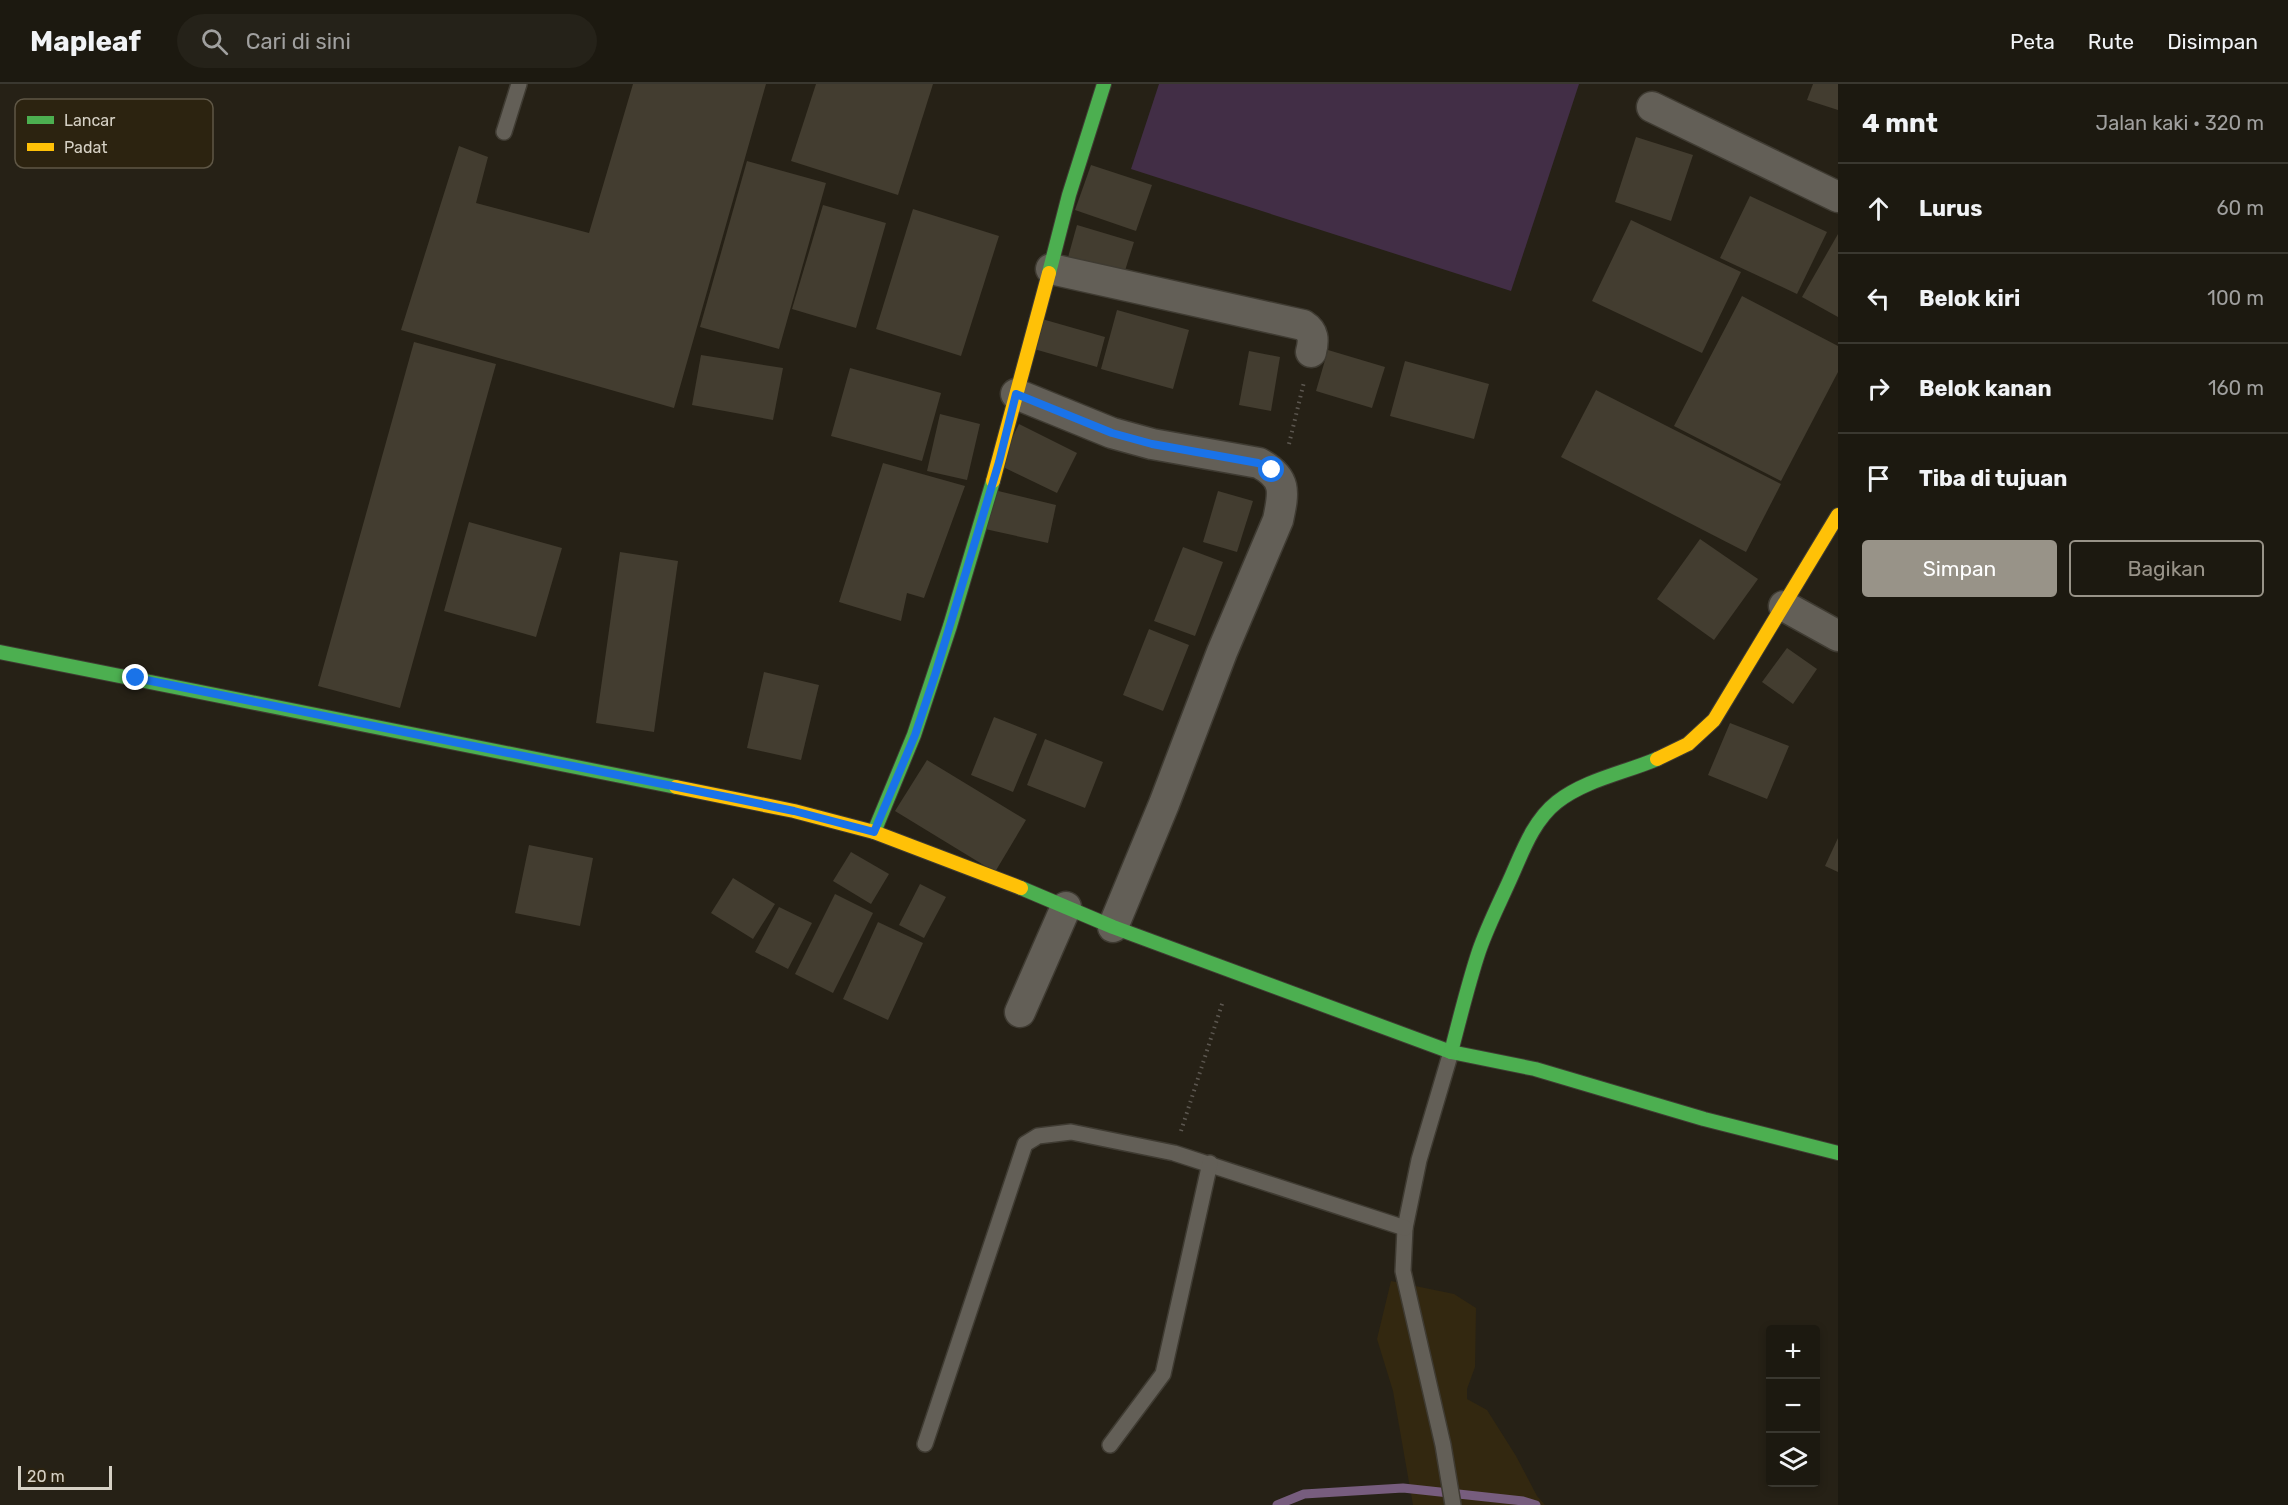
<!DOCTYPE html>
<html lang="id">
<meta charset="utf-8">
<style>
body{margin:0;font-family:Rubik,sans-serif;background:#252219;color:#f1f3f6}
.controls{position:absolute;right:18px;bottom:18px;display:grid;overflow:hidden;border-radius:6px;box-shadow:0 3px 9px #0003}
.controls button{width:54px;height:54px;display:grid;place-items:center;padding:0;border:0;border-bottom:2px solid #3a3830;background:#1c1910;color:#f1f3f6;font:30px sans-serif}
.scale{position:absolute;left:18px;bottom:15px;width:94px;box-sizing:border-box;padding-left:6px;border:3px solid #d6d1c5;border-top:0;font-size:16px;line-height:21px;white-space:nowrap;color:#d6d1c5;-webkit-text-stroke:4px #2c2310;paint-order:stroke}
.stop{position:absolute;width:18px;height:18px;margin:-14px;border:4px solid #1a73e8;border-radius:50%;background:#fff}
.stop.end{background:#1a73e8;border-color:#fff;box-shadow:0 2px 6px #0008}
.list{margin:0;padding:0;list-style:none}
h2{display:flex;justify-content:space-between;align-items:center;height:78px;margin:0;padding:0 24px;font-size:26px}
h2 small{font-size:20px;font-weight:400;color:#a0a09f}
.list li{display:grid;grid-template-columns:39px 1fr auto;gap:18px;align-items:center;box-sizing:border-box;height:90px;padding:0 24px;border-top:2px solid #3a3830}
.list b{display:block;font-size:22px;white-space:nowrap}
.list em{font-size:20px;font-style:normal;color:#a0a09f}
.actions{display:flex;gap:12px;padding:18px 24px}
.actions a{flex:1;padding:14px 0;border:2px solid #989388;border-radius:6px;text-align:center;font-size:21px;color:#989388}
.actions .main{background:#989388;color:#fff}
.icon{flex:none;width:33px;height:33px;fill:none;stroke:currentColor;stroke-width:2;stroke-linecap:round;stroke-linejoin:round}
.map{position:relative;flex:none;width:1838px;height:1421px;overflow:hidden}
header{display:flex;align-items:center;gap:36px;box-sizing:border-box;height:84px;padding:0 30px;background:#1c1910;border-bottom:2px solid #3a3830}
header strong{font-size:28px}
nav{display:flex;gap:33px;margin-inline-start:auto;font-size:21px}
.search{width:420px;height:54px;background:#252219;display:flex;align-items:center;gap:15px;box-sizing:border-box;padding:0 21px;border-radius:33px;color:#a0a09f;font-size:22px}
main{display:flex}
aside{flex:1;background:#1c1910}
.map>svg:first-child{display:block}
.built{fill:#332810}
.green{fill:#422e46}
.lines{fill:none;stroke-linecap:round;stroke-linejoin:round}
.stream{stroke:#775d7e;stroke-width:9}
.building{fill:#433d30}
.lane-casing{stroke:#3f3b32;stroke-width:18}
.street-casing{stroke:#3f3b32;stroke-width:33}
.fast-casing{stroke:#3f3b32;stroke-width:16}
.slow-casing{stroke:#3f3b32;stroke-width:16}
.path{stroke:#5c5750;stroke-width:4;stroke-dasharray:1.5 4.5;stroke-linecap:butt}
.lane{stroke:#635f57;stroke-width:15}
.street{stroke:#635f57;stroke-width:30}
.fast{stroke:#4caf50;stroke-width:14}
.slow{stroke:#ffc107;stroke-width:14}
.route{stroke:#1a73e8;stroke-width:8}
.key{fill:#2c2310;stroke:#5f5746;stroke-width:1.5}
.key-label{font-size:16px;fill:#d6d1c5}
</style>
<header>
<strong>Mapleaf</strong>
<div class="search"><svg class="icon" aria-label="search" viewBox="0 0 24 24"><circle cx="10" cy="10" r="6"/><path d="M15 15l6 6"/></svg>Cari di sini</div>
<nav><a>Peta</a><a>Rute</a><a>Disimpan</a></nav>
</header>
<main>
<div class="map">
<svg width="1838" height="1421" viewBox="0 0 1838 1421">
<rect width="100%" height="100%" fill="#262116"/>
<!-- built -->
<path class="built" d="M1391 1197 1454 1210 1476 1224 1475 1283 1467 1305V1315L1487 1326 1516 1372 1537 1412 1545 1421H1413L1393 1307 1377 1255Z"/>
<!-- green -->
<path class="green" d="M1159 0H1579L1511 207 1131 85Z"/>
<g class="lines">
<!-- stream -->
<path class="stream" d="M1277 1421 1304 1410 1403 1404 1523 1417 1536 1421"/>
</g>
<!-- building -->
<g class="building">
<path d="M633 0H766L674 324 401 246 459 62 488 73 476 119 589 149Z"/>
<path d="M816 0H933L898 111 791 77Z"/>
<path d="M1813 0H1838V26L1807 16Z"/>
<path d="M1636 53 1693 71 1671 137 1615 118Z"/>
<path d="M747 77 826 99 779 265 700 243Z"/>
<path d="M1091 81 1152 101 1136 147 1075 126Z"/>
<path d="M1750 112 1827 148 1797 210 1720 174Z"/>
<path d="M823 121 886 139 856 244 792 225Z"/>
<path d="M913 125 999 152 961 272 876 245Z"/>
<path d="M1631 136 1741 188 1702 269 1592 217Z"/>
<path d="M1077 141 1134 158 1123 193 1067 177Z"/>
<path d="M1838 150V233L1802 213Z"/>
<path d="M1742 212 1838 262V288L1781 397 1674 342Z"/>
<path d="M1117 226 1189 246 1173 305 1101 285Z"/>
<path d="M1042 235 1105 253 1097 283 1034 265Z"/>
<path d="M414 258 496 280 400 624 318 602Z"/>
<path d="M1328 266 1385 283 1372 324 1316 307Z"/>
<path d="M1249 267 1280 273 1271 327 1239 321Z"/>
<path d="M701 271 783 284 773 336 692 321Z"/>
<path d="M1405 277 1489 300 1474 355 1390 332Z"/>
<path d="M850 284 941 309 922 377 831 352Z"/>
<path d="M1596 306 1781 400 1746 468 1561 373Z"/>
<path d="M940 330 980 340 967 396 927 387Z"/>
<path d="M1019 340 1077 369 1057 409 999 381Z"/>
<path d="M883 379 965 402 924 514 907 509 901 537 839 518Z"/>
<path d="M994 406 1056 421 1048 459 985 445Z"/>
<path d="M1218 407 1253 417 1237 468 1203 458Z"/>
<path d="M469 438 562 464 536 553 444 527Z"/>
<path d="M1700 455 1758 495 1714 556 1657 515Z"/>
<path d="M1183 463 1223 478 1195 552 1154 537Z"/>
<path d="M620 468 678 477 654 648 596 639Z"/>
<path d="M1149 545 1189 561 1163 627 1123 611Z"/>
<path d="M1787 564 1817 585 1793 620 1762 598Z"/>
<path d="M764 588 819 601 801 676 747 664Z"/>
<path d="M994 633 1037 650 1013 708 971 691Z"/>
<path d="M1730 639 1789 662 1767 715 1708 691Z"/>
<path d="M1045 655 1103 678 1085 724 1027 701Z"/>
<path d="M927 676 1026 736 995 788 895 727Z"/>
<path d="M1838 754V788L1825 782Z"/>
<path d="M529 761 593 774 580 842 515 829Z"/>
<path d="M851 768 889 790 871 820 833 797Z"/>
<path d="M733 794 775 820 753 855 711 829Z"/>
<path d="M920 800 946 813 924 854 899 841Z"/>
<path d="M835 810 873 829 833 909 795 890Z"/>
<path d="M779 823 812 839 788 885 755 868Z"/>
<path d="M878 838 923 859 888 936 843 915Z"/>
</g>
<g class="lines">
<defs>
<g id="lane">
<path d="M504 48 519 0"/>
<path d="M1451 968 1419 1076 1405 1144 1403 1187 1443 1361 1453 1421"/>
<path d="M925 1360 1025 1060 1038 1052 1071 1048 1174 1069 1405 1144"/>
<path d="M1110 1361 1163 1290 1210 1079"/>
</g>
<g id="street">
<path d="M1652 23 1838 113"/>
<path d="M1051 185 1303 241C1314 248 1314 256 1311 268"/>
<path d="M1016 310 1112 349 1152 360 1259 379C1287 394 1284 408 1278 436L1222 568 1164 720 1113 843"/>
<path d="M1784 522 1838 552"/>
<path d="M1020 928 1066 823"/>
</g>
<g id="fast">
<path d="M1049 189 1069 111 1104 0"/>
<path d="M0 568 676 703"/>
<path d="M874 748 914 651 950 542 993 397"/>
<path d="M1021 804 1113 843 1451 968 1535 985 1704 1035 1838 1069"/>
<path d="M1451 968C1460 934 1468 900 1479 867 1488 841 1501 816 1512 791 1523 766 1534 736 1557 718 1585 696 1624 689 1657 675"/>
</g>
<g id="slow">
<path d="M993 397 1049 189"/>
<path d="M1657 675 1688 660 1714 636 1838 431"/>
<path d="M676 703 794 727 874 748 1021 804"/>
</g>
</defs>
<!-- lane casing -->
<use href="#lane" class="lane-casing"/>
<!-- street casing -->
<use href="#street" class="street-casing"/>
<!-- fast casing -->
<use href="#fast" class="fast-casing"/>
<!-- slow casing -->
<use href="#slow" class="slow-casing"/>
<!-- path -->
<g class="path">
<path d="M1289 360 1304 298"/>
<path d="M1181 1047 1223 917"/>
</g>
<!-- lane -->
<use href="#lane" class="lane"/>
<!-- street -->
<use href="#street" class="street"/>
<!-- fast -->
<use href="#fast" class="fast"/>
<!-- slow -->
<use href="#slow" class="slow"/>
</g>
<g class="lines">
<!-- route -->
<path class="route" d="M136 594 732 714 794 727 874 748 915 651 935 591 999 378 1016 310 1112 349 1152 360 1258 379 1272 386"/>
</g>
<!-- legend -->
<rect x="15" y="15" width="198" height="69" rx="9" class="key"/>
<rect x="27" y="32" width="27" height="8" fill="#4caf50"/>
<rect x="27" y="59" width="27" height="8" fill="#ffc107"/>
<g class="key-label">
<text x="64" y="42">Lancar</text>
<text x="64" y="69">Padat</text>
</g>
</svg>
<div class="controls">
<button>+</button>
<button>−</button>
<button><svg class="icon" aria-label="layers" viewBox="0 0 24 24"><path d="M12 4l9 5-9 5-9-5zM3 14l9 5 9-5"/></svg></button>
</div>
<div class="scale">20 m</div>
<div class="stop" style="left:1272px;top:386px"></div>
<div class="stop end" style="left:136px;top:594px"></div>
</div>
<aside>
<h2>4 mnt<small>Jalan kaki · 320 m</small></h2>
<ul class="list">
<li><svg class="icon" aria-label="ahead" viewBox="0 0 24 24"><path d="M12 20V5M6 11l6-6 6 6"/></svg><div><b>Lurus</b></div><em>60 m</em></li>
<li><svg class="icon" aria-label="left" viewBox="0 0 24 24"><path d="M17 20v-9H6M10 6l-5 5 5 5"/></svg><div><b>Belok kiri</b></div><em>100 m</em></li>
<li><svg class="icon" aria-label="right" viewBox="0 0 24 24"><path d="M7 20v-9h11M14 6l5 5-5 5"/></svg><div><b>Belok kanan</b></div><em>160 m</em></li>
<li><svg class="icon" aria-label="arrive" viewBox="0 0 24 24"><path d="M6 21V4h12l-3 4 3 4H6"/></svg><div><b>Tiba di tujuan</b></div></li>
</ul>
<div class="actions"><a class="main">Simpan</a><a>Bagikan</a></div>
</aside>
</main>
